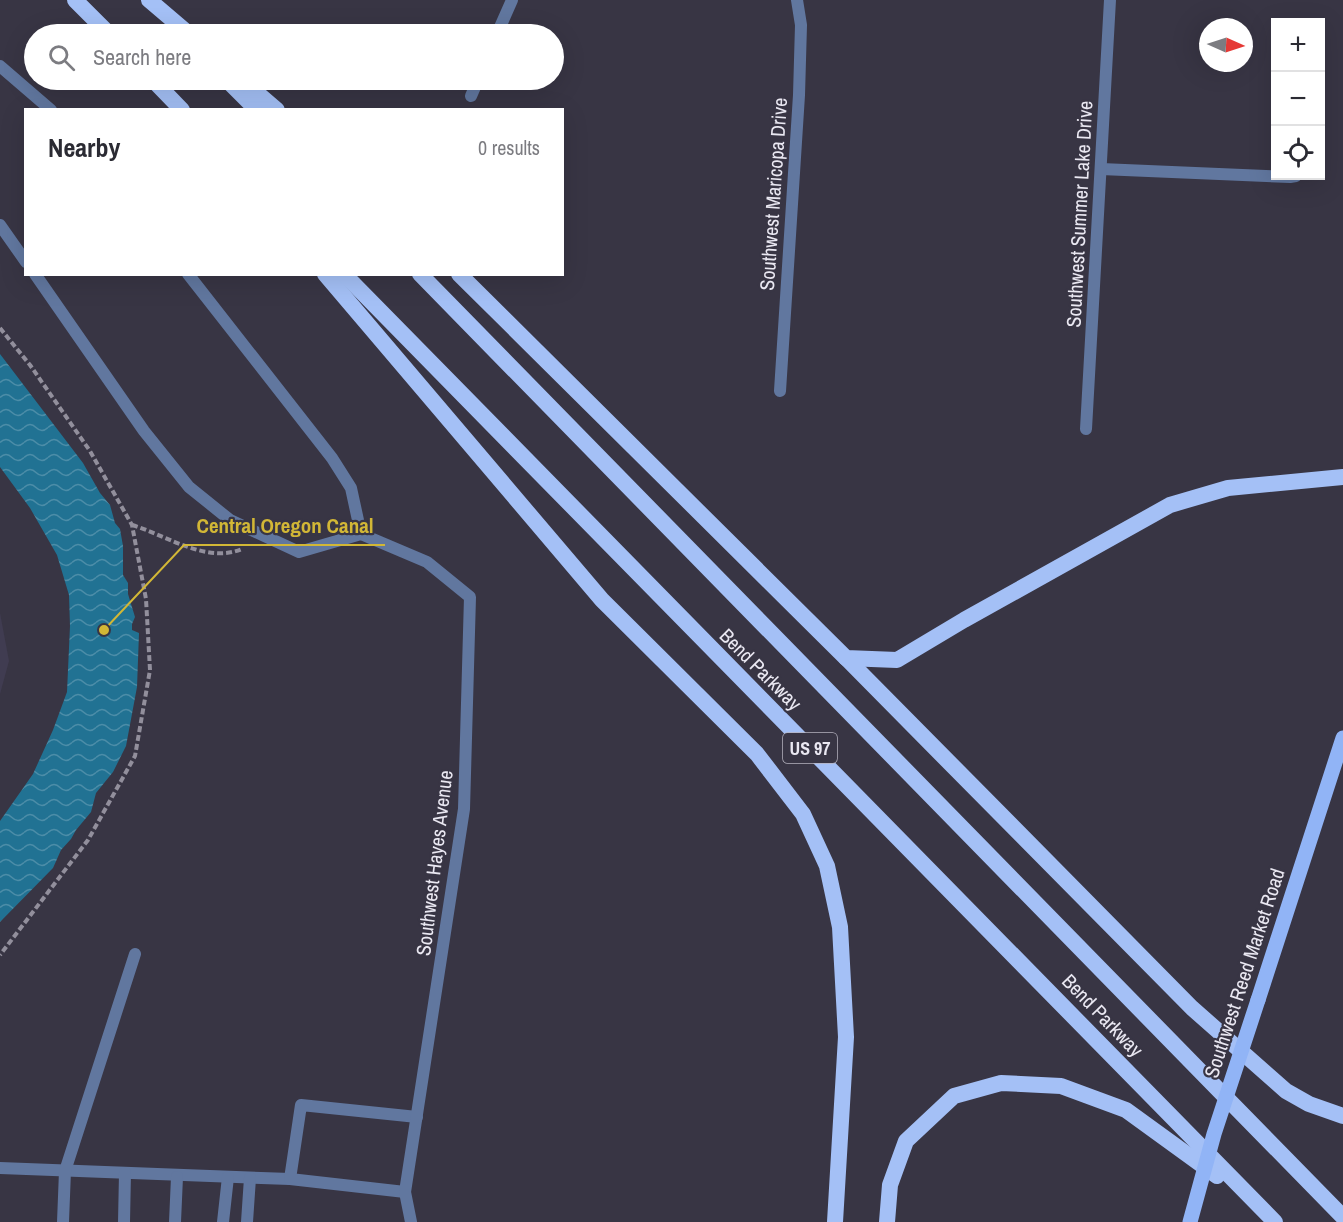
<!DOCTYPE html>
<meta charset="utf-8">
<style>
body{margin:0;font-family:"Archivo Narrow",sans-serif;background:#f2f2f3;color:#2b2b33}
.controls{position:absolute;right:18px;top:18px;display:grid;overflow:hidden;border-radius:0px;box-shadow:0 6px 24px #0002}
.controls button{width:54px;height:54px;display:grid;place-items:center;padding:0;border:0;border-bottom:2px solid #e1e1e2;background:#fff;color:#2b2b33;font:30px sans-serif}
.compass{position:absolute;left:1199px;top:18px;width:54px;height:54px;border-radius:50%;background:#fff;box-shadow:0 6px 24px #0002;rotate:93deg}
.list{margin:0;padding:0;list-style:none}
h2{display:flex;justify-content:space-between;align-items:center;height:78px;margin:0;padding:0 24px;font-size:26px}
h2 small{font-size:20px;font-weight:400;color:#7c7c81}
.icon{flex:none;width:33px;height:33px;fill:none;stroke:currentColor;stroke-width:2;stroke-linecap:round;stroke-linejoin:round}
.map{position:relative;flex:none;width:1343px;height:1222px;overflow:hidden}
.search{position:absolute;background:#fff;box-shadow:0 6px 24px #0002;left:24px;top:24px;width:540px;height:66px;display:flex;align-items:center;gap:15px;box-sizing:border-box;padding:0 21px;border-radius:33px;color:#7c7c81;font-size:22px}
.panel{position:absolute;background:#fff;box-shadow:0 6px 24px #0002;left:24px;top:108px;width:540px;height:168px;border-radius:0px}
.map>svg:first-child{display:block}
.built{fill:#403c51}
.water{fill:url(#water-waves)}
.lines{fill:none;stroke-linecap:round;stroke-linejoin:round}
.path{stroke:#928f9c;stroke-width:4;stroke-dasharray:6 3;stroke-linecap:butt}
.service{stroke:#61779f;stroke-width:12}
.minor{stroke:#61779f;stroke-width:12}
.primary{stroke:#91b4f6;stroke-width:15}
.trunk{stroke:#a4c0f6;stroke-width:16}
.primary-bridge{stroke:#91b4f6;stroke-width:15}
.labels{text-anchor:middle;dominant-baseline:central;stroke-width:4.5;stroke-linejoin:round;paint-order:stroke}
.shield{fill:#383544;stroke:#b5b2be;stroke-width:1.5}
.shield-label{font-size:18px;font-weight:bold;fill:#eae8f2}
.street-label{font-size:20px;fill:#eae8f2;stroke:#383544}
.leader{fill:none;stroke:#d2b736;stroke-width:2}
.callout-dot{fill:#d2b736;stroke:#383544;stroke-width:2}
.callout-label{font-size:21px;text-anchor:middle;font-weight:bold;fill:#d2b736;stroke:#383544;stroke-width:4.5;stroke-linejoin:round;paint-order:stroke}
</style>
<div class="map">
<svg width="1343" height="1222" viewBox="0 0 1343 1222">
<defs>
<pattern id="water-waves" width="16" height="10" patternUnits="userSpaceOnUse" patternTransform="scale(1.5)"><rect width="16" height="10" fill="#217293"/><path d="M0 5q4-4 8 0t8 0" fill="none" stroke="#4c8da8"/></pattern>
</defs>
<rect width="100%" height="100%" fill="#383544"/>
<!-- built -->
<path class="built" d="M0 613 9 661 0 694Z"/>
<!-- water -->
<path class="water" d="M0 354 83 463 100 493 110 505 115 523 120 529 123 546V575L128 583V594L135 617 132 624V630L139 633 137 687 126 746 113 772 96 793 91 812 76 830 71 839 61 850 53 868 0 922V821L33 774 53 730 67 692 70 626 69 595 57 555 30 508 0 467Z"/>
<g class="lines">
<!-- path -->
<g class="path">
<path d="M0 328 30 365 90 451 132 525 146 599 150 670 135 756 88 840 0 955"/>
<path d="M132 525C166 535 206 564 242 549"/>
</g>
<!-- service -->
<g class="service">
<path d="M0 66 51 110"/>
<path d="M0 225 26 262"/>
<path d="M35 274 144 431 189 487 230 520 299 552 361 534 351 488 332 458 188 274"/>
<path d="M0 1168 290 1179"/>
<path d="M405 1192 290 1179 301 1105 417 1117"/>
<path d="M63 1222 65 1171 135 954"/>
<path d="M124 1222 125 1173"/>
<path d="M175 1222 177 1177"/>
<path d="M223 1222 228 1177"/>
<path d="M247 1222 250 1178"/>
</g>
<!-- minor -->
<g class="minor">
<path d="M497 34 512 0"/>
<path d="M471 96 478 80"/>
<path d="M1101 169 1290 177 1296 176"/>
<path d="M780 391 799 95 801 25 797 0"/>
<path d="M1086 429 1110 0"/>
<path d="M361 534 427 562 470 597 464 809 405 1192 411 1222"/>
</g>
<!-- primary -->
<path class="primary" d="M1258 1000 1343 738"/>
<!-- trunk -->
<g class="trunk">
<path d="M75 0 109 34"/>
<path d="M149 0 189 34"/>
<path d="M153 80 182 110"/>
<path d="M227 80 257 110"/>
<path d="M242 80 277 110"/>
<path d="M325 274 602 600 757 754 803 814 827 866 840 927 846 1037 835 1222"/>
<path d="M344 274 1275 1222"/>
<path d="M420 274 1343 1217"/>
<path d="M459 274 846 658 897 660 964 620 1170 505 1228 488 1343 477"/>
<path d="M846 658 1192 1008 1286 1091 1309 1104 1343 1116"/>
<path d="M887 1222 890 1185 906 1141 954 1096 1001 1083 1061 1086 1126 1110 1217 1176"/>
</g>
<!-- primary-bridge -->
<path class="primary-bridge" d="M1190 1222 1214 1134 1258 1000"/>
</g>
<g class="labels">
<!-- shield labels -->
<rect class="shield" x="783" y="733" width="54" height="30" rx="4.5"/>
<g class="shield-label">
<text x="810" y="748">US 97</text>
</g>
<!-- street labels -->
<g class="street-label">
<text transform="translate(773 194) rotate(-86)">Southwest Maricopa Drive</text>
<text transform="translate(1079 214) rotate(-87)">Southwest Summer Lake Drive</text>
<text transform="translate(761 669) rotate(45)">Bend Parkway</text>
<text transform="translate(434 863) rotate(-83)">Southwest Hayes Avenue</text>
<text transform="translate(1244 973) rotate(-72)">Southwest Reed Market Road</text>
<text transform="translate(1103 1015) rotate(46)">Bend Parkway</text>
</g>
</g>
<!-- callouts -->
<path class="leader" d="M104 630L184 545H385"/>
<circle class="callout-dot" cx="104" cy="630" r="6"/>
<g class="callout-label">
<text x="285" y="533">Central Oregon Canal</text>
</g>
</svg>
<div class="controls">
<button>+</button>
<button>−</button>
<button><svg class="icon" aria-label="locate" viewBox="0 0 24 24"><circle cx="12" cy="12" r="6"/><path d="M12 2v4M12 18v4M2 12h4M18 12h4"/></svg></button>
</div>
<svg class="compass" viewBox="-18 -18 36 36"><path d="M0-13l5 13h-10z" fill="#e53935"/><path d="M0 13l5-13h-10z" fill="#7c7c81"/></svg>
<div class="search"><svg class="icon" aria-label="search" viewBox="0 0 24 24"><circle cx="10" cy="10" r="6"/><path d="M15 15l6 6"/></svg>Search here</div>
<section class="panel">
<h2>Nearby<small>0 results</small></h2>
<ul class="list">
</ul>
</section>
</div>
